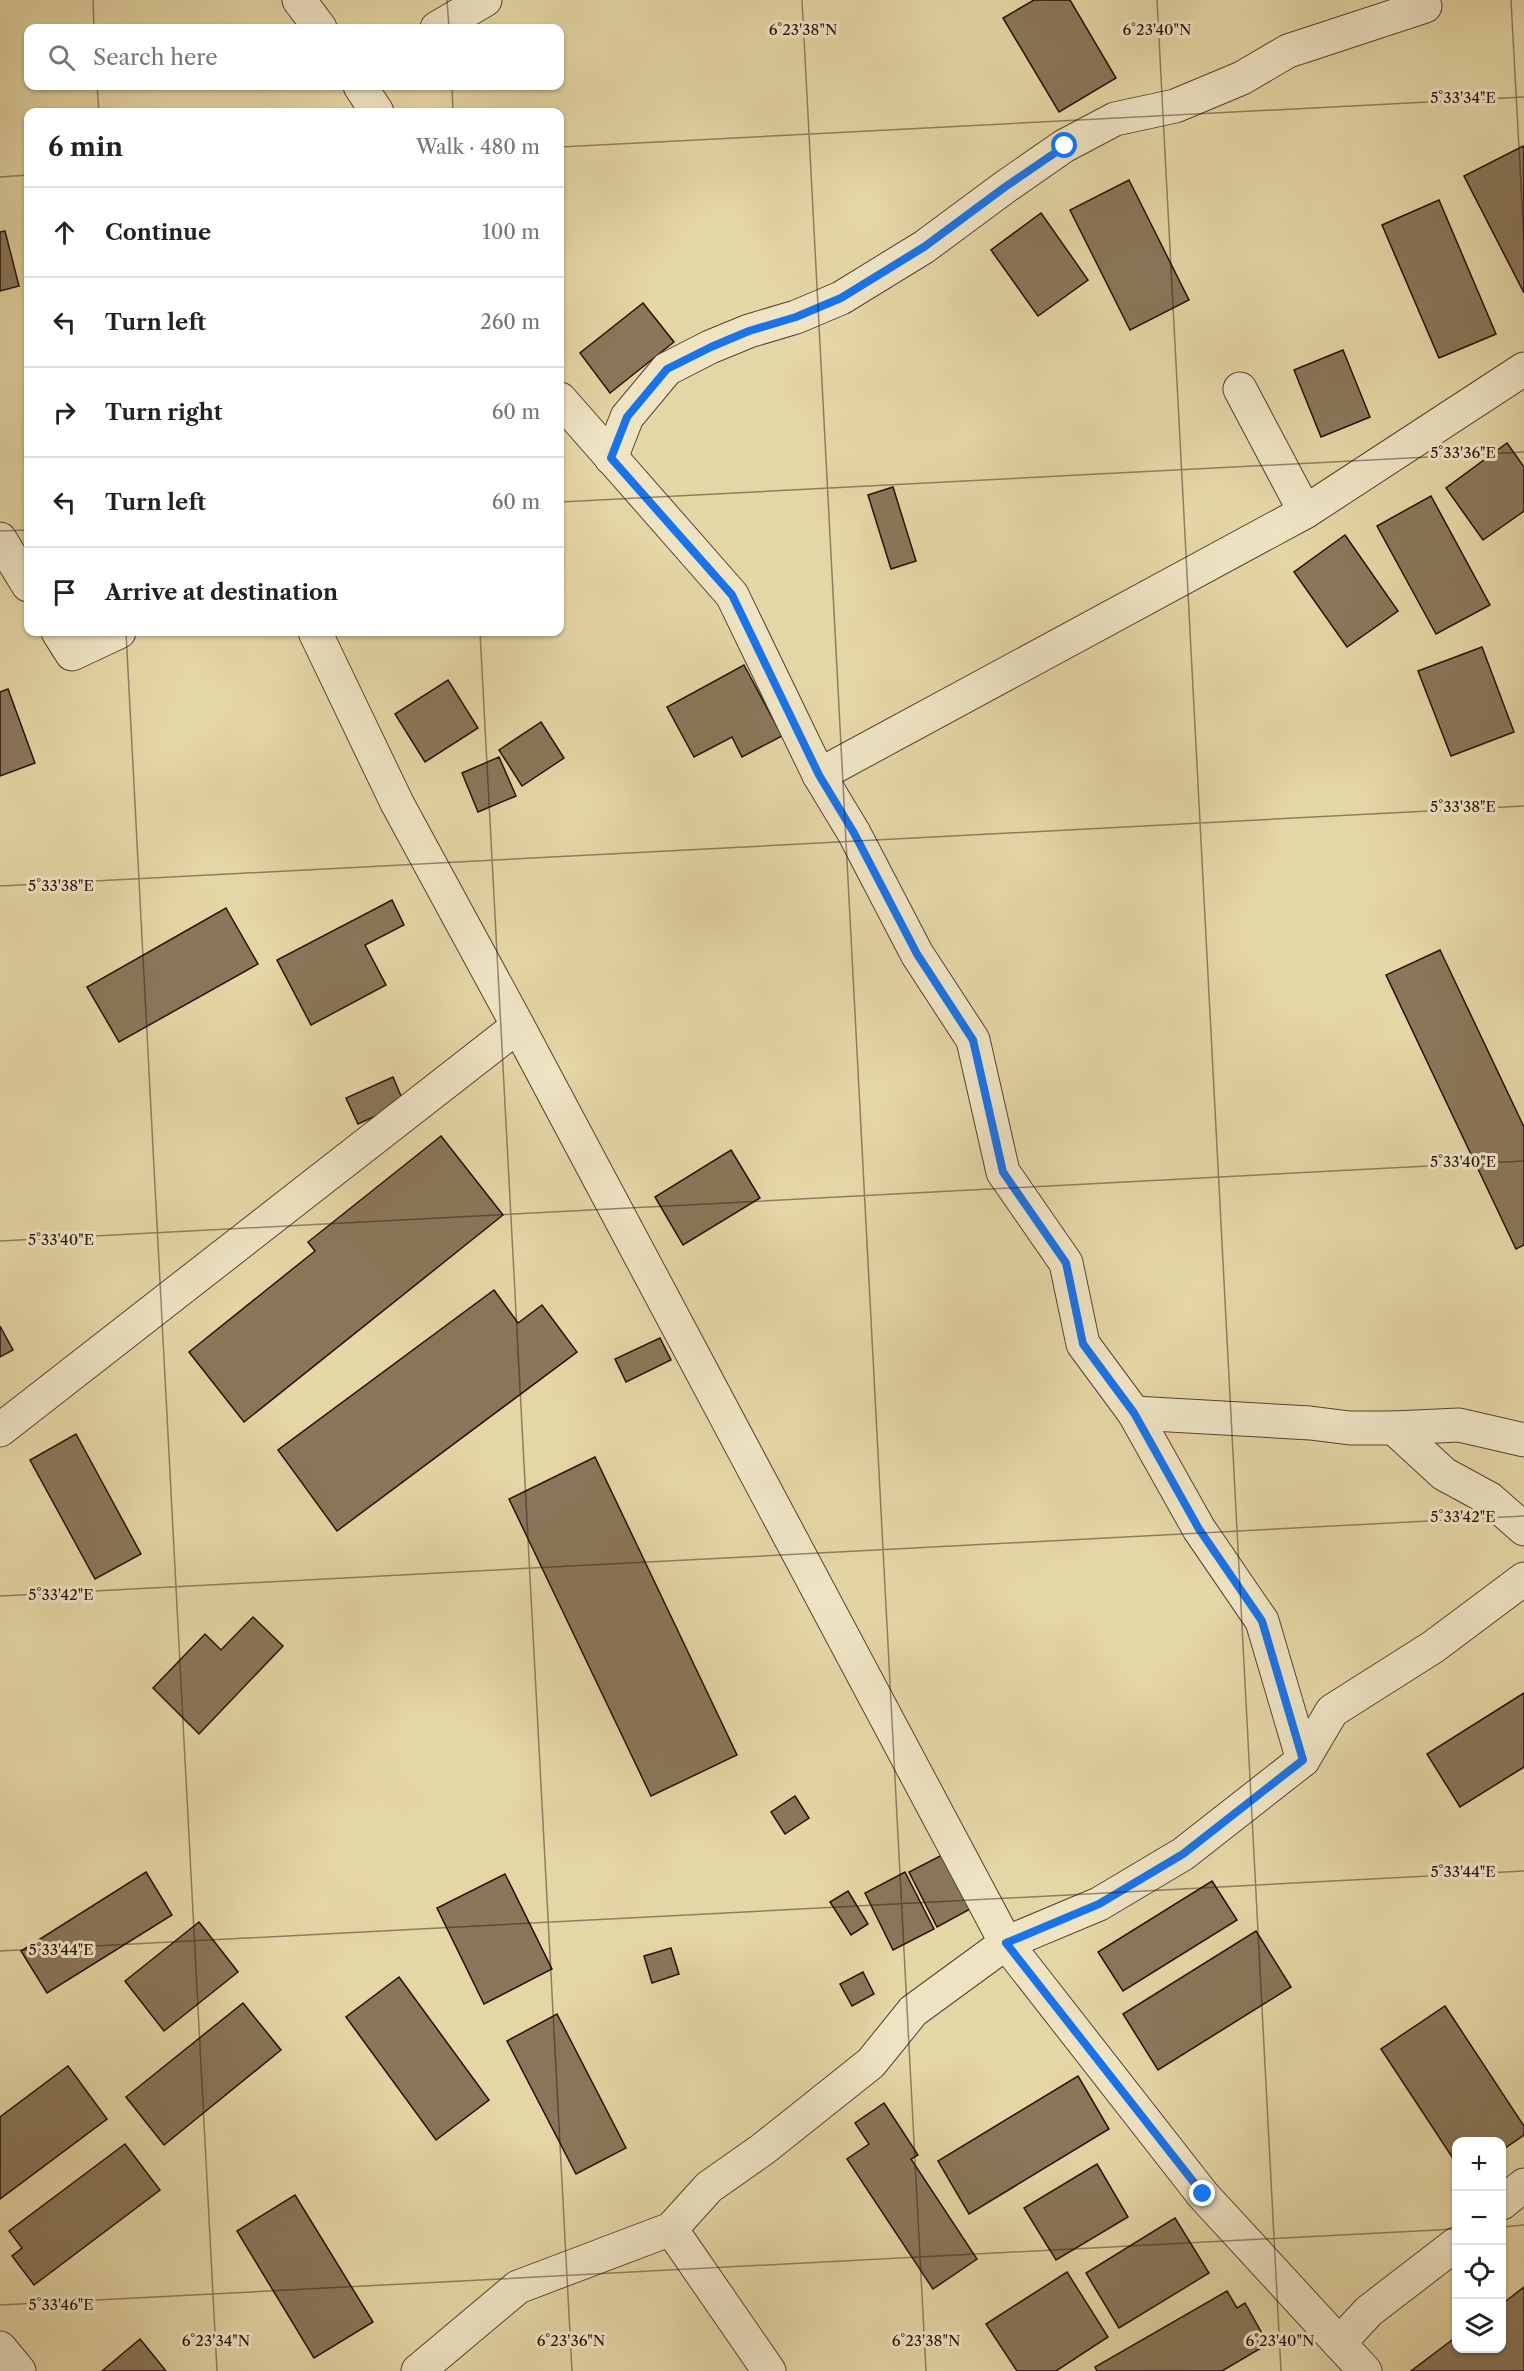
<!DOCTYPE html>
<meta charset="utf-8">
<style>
body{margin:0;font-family:"Libre Caslon Text",serif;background:#f2f2f2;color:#222}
.controls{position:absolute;right:18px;bottom:18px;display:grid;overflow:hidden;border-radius:12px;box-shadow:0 2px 4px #0004}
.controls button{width:54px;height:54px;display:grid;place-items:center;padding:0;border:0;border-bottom:2px solid #e0e0e0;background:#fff;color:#222;font:30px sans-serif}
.stop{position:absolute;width:18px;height:18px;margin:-14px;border:4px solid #1a73e8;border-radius:50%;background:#fff}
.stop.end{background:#1a73e8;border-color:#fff;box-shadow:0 2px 6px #0008}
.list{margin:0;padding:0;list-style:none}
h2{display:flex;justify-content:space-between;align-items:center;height:78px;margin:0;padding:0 24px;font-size:26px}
h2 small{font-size:20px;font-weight:400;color:#767676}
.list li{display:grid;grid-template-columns:39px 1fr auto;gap:18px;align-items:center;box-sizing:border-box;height:90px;padding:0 24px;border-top:2px solid #e0e0e0}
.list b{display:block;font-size:22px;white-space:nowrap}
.list em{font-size:20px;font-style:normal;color:#767676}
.icon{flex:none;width:33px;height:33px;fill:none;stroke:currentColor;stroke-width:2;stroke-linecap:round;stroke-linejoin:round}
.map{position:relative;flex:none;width:1524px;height:2371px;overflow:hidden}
.search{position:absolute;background:#fff;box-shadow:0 2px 4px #0004;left:24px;top:24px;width:540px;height:66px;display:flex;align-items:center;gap:15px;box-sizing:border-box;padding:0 21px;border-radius:12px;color:#767676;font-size:22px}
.panel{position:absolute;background:#fff;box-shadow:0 2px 4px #0004;left:24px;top:108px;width:540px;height:528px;border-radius:12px}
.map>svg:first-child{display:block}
.building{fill:#8a775a;stroke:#271109;stroke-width:1.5}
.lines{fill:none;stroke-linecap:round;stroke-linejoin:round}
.minor-casing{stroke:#564230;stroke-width:35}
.minor{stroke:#eee4c4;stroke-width:33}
.route{stroke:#1a73e8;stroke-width:8}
.ticks{fill:none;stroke:#271109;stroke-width:1.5;stroke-opacity:0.45}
.ticks-label{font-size:15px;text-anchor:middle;fill:#271109;stroke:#eee4c4;stroke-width:6;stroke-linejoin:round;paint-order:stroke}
</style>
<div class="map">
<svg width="1524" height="2371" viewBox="0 0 1524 2371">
<rect width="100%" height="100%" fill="#e5d6a5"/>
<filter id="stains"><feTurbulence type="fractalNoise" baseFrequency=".00333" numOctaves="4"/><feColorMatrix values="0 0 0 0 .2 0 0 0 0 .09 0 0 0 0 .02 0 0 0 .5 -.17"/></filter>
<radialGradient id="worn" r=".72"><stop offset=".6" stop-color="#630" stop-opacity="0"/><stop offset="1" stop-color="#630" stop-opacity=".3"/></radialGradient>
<!-- building -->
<g class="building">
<path d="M1034 0H1070L1116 78 1059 112 1003 18Z"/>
<path d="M1523 146 1524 149V293L1464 176Z"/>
<path d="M1129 180 1189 300 1130 330 1070 210Z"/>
<path d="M1439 200 1496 334 1439 358 1382 225Z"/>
<path d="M1041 213 1088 280 1038 316 991 250Z"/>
<path d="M5 231 19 286 0 291V232Z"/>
<path d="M643 303 674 342 610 393 580 353Z"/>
<path d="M1343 350 1370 417 1321 437 1294 370Z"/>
<path d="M1507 443 1524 467V511L1483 540 1446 488Z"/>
<path d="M893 487 916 561 891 569 868 495Z"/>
<path d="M1431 496 1490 605 1436 634 1377 526Z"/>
<path d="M1345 535 1398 611 1347 647 1294 572Z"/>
<path d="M1482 647 1514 732 1451 756 1418 671Z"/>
<path d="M744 665 782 736 742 757 732 737 694 757 667 707Z"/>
<path d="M448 680 478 728 425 762 395 714Z"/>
<path d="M8 689 35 763 0 776V692Z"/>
<path d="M541 722 564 758 522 786 499 750Z"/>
<path d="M499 757 516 796 478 812 462 773Z"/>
<path d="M392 900 404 925 365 945 386 985 311 1025 277 960Z"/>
<path d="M226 908 258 964 119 1042 87 987Z"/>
<path d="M1440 950 1524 1127V1245L1516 1249 1386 975Z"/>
<path d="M393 1077 404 1103 358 1124 346 1098Z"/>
<path d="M441 1136 503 1215 244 1422 189 1352 315 1251 308 1242Z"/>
<path d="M731 1150 760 1198 683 1245 655 1197Z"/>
<path d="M494 1290 518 1323 542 1305 577 1352 337 1531 278 1450Z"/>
<path d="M0 1326 13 1350 0 1357Z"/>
<path d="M660 1338 671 1360 626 1382 615 1359Z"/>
<path d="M76 1434 141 1554 95 1579 30 1460Z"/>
<path d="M595 1457 737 1755 651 1796 509 1499Z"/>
<path d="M253 1617 283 1646 199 1734 153 1688 205 1634 221 1650Z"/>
<path d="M1524 1693V1767L1460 1807 1427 1754Z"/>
<path d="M795 1796 809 1818 785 1834 771 1812Z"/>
<path d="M944 1854 972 1908 937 1927 909 1872Z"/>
<path d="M146 1872 172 1915 47 1993 21 1951Z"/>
<path d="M905 1872 934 1929 893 1950 865 1893Z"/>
<path d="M505 1874 552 1969 484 2004 437 1908Z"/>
<path d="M1212 1881 1237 1920 1123 1991 1098 1952Z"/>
<path d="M848 1891 868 1924 851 1935 830 1902Z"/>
<path d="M199 1922 238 1972 164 2031 125 1981Z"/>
<path d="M1256 1931 1291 1987 1158 2070 1123 2014Z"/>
<path d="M671 1948 679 1974 652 1983 644 1956Z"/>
<path d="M863 1972 874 1994 852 2006 840 1984Z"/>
<path d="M399 1977 489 2100 436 2140 346 2017Z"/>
<path d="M243 2003 281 2050 164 2145 126 2097Z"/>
<path d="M1445 2006 1524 2126V2135L1502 2150V2142H1456V2163L1381 2049Z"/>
<path d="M557 2014 626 2148 576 2174 507 2041Z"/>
<path d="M68 2066 107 2119 0 2199V2117Z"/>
<path d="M1078 2076 1109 2129 969 2214 938 2161Z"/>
<path d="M884 2103 918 2155 911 2159 977 2259 933 2289 847 2159 869 2144 855 2123Z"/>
<path d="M125 2144 160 2190 34 2285 12 2256 22 2248 9 2231Z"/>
<path d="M1097 2164 1128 2217 1056 2260 1024 2208Z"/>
<path d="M295 2195 373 2322 314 2358 237 2231Z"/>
<path d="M1175 2218 1209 2273 1119 2328 1086 2273Z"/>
<path d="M1067 2272 1108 2337 1056 2371H1017L986 2324Z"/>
<path d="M1524 2287V2371H1411L1456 2337V2348H1502V2304Z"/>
<path d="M1227 2291 1237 2308 1245 2303 1268 2344 1222 2371H1097L1095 2367Z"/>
<path d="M140 2339 166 2371H102Z"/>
</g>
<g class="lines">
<defs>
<g id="minor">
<path d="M299 0 320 28"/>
<path d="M437 28 485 0"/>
<path d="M360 86 377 112"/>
<path d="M1240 389 1305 512"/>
<path d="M560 399 732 595 819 775 854 833 917 954 973 1040 1003 1172 1066 1263 1083 1344 1134 1413 1199 1529 1262 1621 1303 1760"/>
<path d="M611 458 627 417 667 369 710 347 749 331 796 317 841 298 924 247 1005 187 1064 146 1115 119 1175 106 1242 78 1288 51 1425 6"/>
<path d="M0 539 28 585"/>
<path d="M58 632 72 654 119 632"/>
<path d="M315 632 397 803 518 1026 1006 1943 1203 2195 1365 2371"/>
<path d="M819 775 1305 512 1524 369"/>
<path d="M1134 1413 1310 1423 1350 1428H1394L1459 1425 1524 1440"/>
<path d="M1394 1428 1444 1474 1490 1499 1524 1529"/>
<path d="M0 1430 518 1026"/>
<path d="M1502 2203 1524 2185"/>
<path d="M671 2229 769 2371"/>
<path d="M1339 2343 1369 2311 1456 2244"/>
<path d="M0 2348 19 2371"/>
<path d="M418 2371 518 2287 671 2229 709 2187 763 2149 871 2063 913 2011 1006 1943 1099 1904 1183 1854 1303 1760 1332 1711 1433 1647 1524 1579"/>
</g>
</defs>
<!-- minor casing -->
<use href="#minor" class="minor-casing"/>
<!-- minor -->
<use href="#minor" class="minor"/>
</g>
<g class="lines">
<!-- route -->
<path class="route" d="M1065 146 1005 187 924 247 841 298 796 317 749 331 711 347 667 369 627 417 611 458 732 595 819 775 854 833 917 954 973 1040 1003 1172 1066 1263 1083 1344 1134 1413 1199 1529 1262 1621 1303 1760 1183 1854 1099 1904 1006 1943 1203 2194"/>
</g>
<!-- ticks -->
<path class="ticks" d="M93 0 94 28M447 0 449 28M802 0 926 2371M1157 0 1281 2371M1511 0 1524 241M97 86 99 112M452 86 453 112M560 147 1524 97M0 177 28 175M560 502 1524 452M0 531 28 530M126 632 217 2371M480 632 572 2371M0 886 1524 806M0 1241 1524 1161M0 1596 1524 1516M0 1951 1524 1871M1502 2227 1524 2225M0 2305 1456 2229"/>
<g class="ticks-label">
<text x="803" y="35">6°23'38"N</text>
<text x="1157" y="35">6°23'40"N</text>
<text x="1463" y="103">5°33'34"E</text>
<text x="1463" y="458">5°33'36"E</text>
<text x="1463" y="812">5°33'38"E</text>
<text x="61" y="891">5°33'38"E</text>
<text x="1463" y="1167">5°33'40"E</text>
<text x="61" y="1245">5°33'40"E</text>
<text x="1463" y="1522">5°33'42"E</text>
<text x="61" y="1600">5°33'42"E</text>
<text x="1463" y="1877">5°33'44"E</text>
<text x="61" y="1955">5°33'44"E</text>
<text x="61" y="2310">5°33'46"E</text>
<text x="216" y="2346">6°23'34"N</text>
<text x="571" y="2346">6°23'36"N</text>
<text x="926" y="2346">6°23'38"N</text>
<text x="1280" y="2346">6°23'40"N</text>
</g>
<rect width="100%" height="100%" filter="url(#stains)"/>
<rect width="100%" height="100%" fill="url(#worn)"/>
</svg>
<div class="controls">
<button>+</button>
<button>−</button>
<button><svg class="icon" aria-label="locate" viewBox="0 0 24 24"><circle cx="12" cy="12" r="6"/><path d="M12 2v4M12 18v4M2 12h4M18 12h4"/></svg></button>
<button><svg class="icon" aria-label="layers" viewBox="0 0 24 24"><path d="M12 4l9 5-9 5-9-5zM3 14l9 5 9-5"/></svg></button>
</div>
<div class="stop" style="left:1065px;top:146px"></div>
<div class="stop end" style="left:1203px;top:2194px"></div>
<div class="search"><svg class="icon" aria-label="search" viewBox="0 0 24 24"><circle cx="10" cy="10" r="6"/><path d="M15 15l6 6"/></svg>Search here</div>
<section class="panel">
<h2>6 min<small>Walk · 480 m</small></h2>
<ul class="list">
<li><svg class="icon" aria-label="ahead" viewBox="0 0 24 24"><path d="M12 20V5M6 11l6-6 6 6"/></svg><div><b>Continue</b></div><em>100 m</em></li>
<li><svg class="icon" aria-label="left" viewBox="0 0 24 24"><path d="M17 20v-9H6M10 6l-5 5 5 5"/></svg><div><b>Turn left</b></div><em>260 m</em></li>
<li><svg class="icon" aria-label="right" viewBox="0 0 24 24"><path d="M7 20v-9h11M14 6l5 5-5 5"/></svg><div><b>Turn right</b></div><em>60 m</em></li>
<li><svg class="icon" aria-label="left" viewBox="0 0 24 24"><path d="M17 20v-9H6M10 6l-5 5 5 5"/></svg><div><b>Turn left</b></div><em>60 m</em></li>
<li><svg class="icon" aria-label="arrive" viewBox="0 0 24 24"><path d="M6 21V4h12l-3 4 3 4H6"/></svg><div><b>Arrive at destination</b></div></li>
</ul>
</section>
</div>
